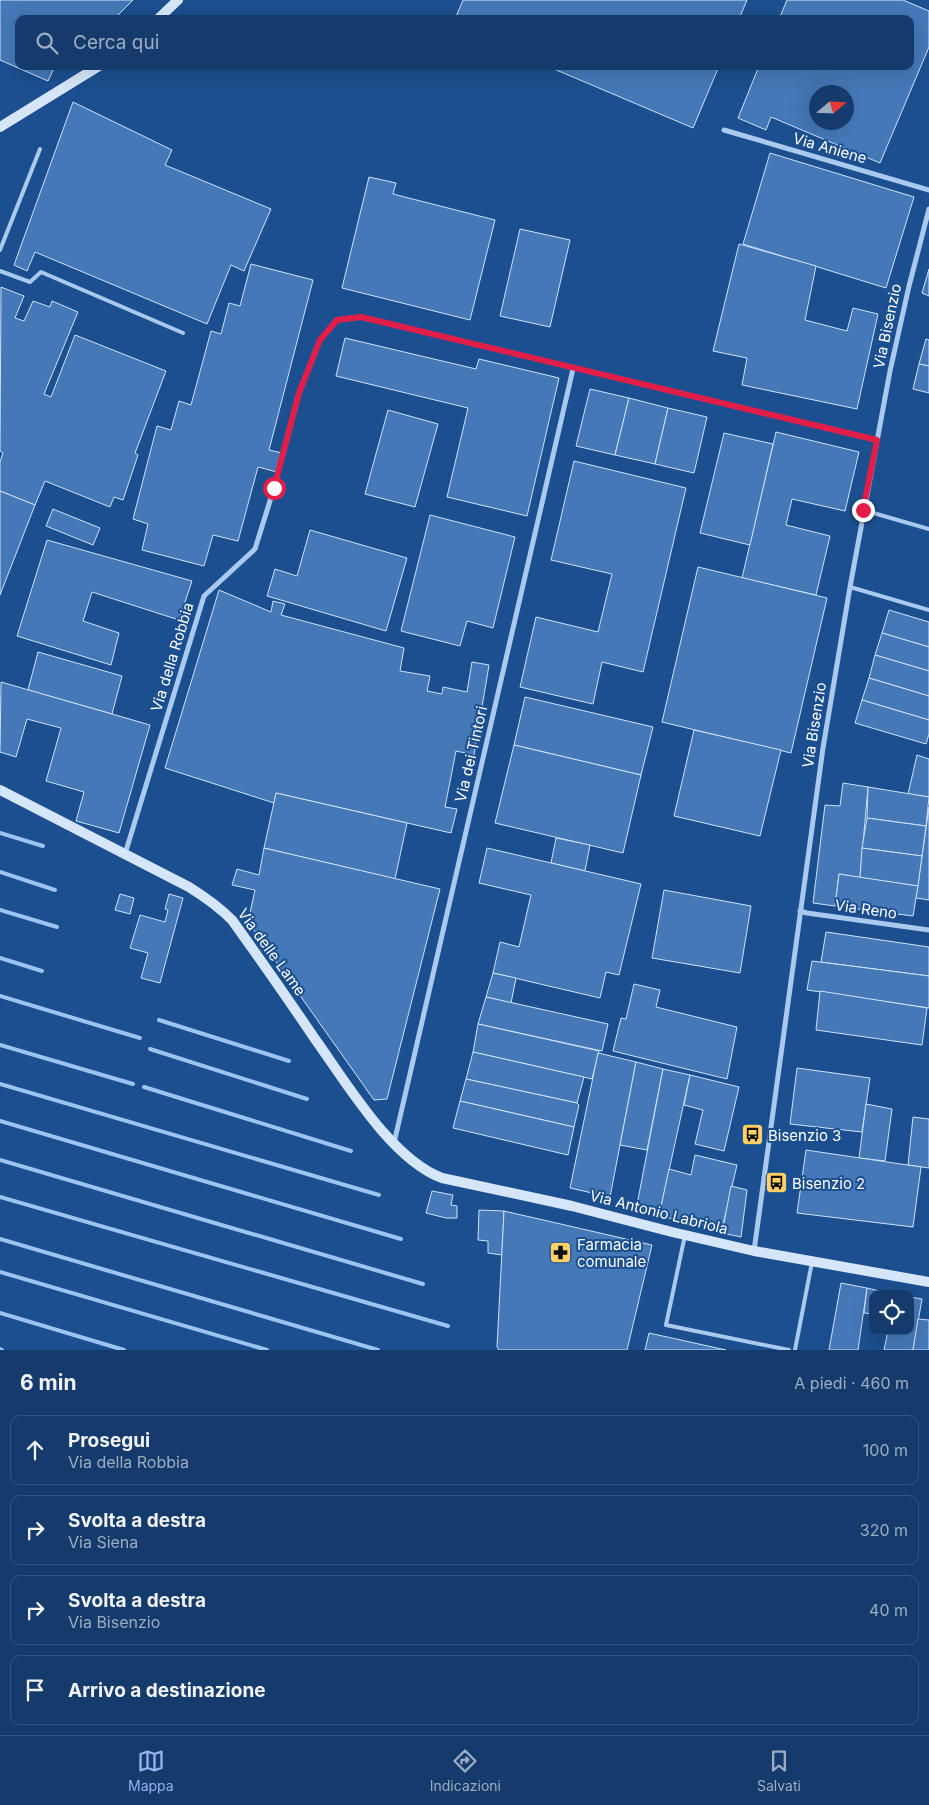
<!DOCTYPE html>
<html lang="it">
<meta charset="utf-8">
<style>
body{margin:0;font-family:Inter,sans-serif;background:#214673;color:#f1f3f6}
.controls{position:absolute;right:15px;bottom:15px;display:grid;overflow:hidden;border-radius:10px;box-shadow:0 5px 20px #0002}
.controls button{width:45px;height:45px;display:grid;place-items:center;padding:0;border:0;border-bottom:1px solid #33557e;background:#143b6b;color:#f1f3f6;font:25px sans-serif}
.compass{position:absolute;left:809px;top:85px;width:45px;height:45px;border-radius:50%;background:#143b6b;box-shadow:0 5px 20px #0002;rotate:71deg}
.stop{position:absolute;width:15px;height:15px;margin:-11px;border:4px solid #e11d48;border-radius:50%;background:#fff}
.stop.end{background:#e11d48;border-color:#fff;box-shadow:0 1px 5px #0008}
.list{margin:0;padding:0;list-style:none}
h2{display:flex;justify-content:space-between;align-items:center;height:65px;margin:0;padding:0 20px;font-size:21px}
h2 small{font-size:16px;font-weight:400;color:#9dadc1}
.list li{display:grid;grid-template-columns:32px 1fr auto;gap:15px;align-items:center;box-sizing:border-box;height:70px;margin:0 10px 10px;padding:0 10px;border:1px solid #33557e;border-radius:10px}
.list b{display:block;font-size:19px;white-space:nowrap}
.list p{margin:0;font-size:16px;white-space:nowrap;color:#9dadc1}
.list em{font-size:16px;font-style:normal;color:#9dadc1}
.icon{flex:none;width:28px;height:28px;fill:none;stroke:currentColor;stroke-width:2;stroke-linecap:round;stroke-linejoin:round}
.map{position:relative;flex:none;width:929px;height:1350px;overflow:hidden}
.search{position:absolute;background:#143b6b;box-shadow:0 5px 20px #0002;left:15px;right:15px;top:15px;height:55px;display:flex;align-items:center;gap:12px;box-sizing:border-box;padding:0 18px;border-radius:10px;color:#9dadc1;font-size:19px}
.sheet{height:385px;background:#143b6b}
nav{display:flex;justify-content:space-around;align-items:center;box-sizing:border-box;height:70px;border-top:1px solid #33557e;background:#143b6b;font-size:14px;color:#9dadc1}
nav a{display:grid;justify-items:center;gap:2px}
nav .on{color:#95b2f1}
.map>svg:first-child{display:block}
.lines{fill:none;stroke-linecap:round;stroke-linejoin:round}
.stream{stroke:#9cc4f0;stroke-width:4}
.building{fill:#4478b7;stroke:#cfe3fa;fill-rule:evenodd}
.lane{stroke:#a9c9ee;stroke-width:4}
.street{stroke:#a9c9ee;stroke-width:5}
.secondary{stroke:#d6e6fa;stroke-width:10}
.route{stroke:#e11d48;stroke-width:6}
.labels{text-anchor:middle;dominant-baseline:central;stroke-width:4;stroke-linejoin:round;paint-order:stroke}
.street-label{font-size:15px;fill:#fff;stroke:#1b4f8f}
.poi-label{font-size:15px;fill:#fff;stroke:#1b4f8f;text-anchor:start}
</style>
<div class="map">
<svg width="929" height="1350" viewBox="0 0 929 1350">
<rect width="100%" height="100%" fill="#1b4f8f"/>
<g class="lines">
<!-- stream -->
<g class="stream">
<path d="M0 833 43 846"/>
<path d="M0 872 55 890"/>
<path d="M0 910 57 927"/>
<path d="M0 958 42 971"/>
<path d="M0 996 140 1038"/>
<path d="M159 1020 289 1061"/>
<path d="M0 1045 133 1084"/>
<path d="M150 1049 307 1099"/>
<path d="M0 1084 379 1195"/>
<path d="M144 1087 351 1151"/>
<path d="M0 1121 401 1239"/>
<path d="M0 1160 423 1284"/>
<path d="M0 1197 448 1326"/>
<path d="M0 1239 378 1350"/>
<path d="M0 1272 267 1350"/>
<path d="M0 1313 124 1350"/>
<path d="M0 1349 2 1350"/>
</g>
</g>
<!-- building -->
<g class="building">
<path d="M0 0H133L114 19H19V66H55L48 81 0 60Z"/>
<path d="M463 0H747L739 19H455Z"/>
<path d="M787 0H903L929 11V47L880 163 771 117 766 130 738 118 759 66H910V19H779ZM816 92H846V122H816Z"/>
<path d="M547 66H719L693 128Z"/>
<path d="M73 102 172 150 165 165 271 209 244 271 231 265 207 324 35 252 27 271 14 265Z"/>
<path d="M770 153 914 197 886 288 743 244Z"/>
<path d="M369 177 396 183 393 194 495 220 470 320 342 288Z"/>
<path d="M520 229 570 240 550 327 500 316Z"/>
<path d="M739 244 816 266 805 320 847 331 853 308 878 314 857 409 742 385 747 358 713 351Z"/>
<path d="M251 264 313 280 269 450 282 453 277 472 258 467 238 541 213 535 204 566 142 550 148 524 133 519 157 426 171 430 179 401 191 405 211 331 221 334 229 303 240 306Z"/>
<path d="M929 269V296L922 293Z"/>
<path d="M1 287 24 296 15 318 24 321 33 301 50 307 52 301 78 312 44 394 51 397 75 335 166 371 135 453 138 455 123 500 114 497 110 507 45 481 35 505 0 491V462L3 453 0 451Z"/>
<path d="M345 338 476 369 479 359 559 378 527 516 447 497 468 408 336 376Z"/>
<path d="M926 339 929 340V366L919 364Z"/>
<path d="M919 364 929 366V393L913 389Z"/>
<path d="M590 389 629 398 615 455 576 446Z"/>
<path d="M629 398 668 408 655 464 615 455Z"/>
<path d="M668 408 707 417 694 473 655 464Z"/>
<path d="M388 410 438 424 415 507 365 494Z"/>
<path d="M776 432 859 452 845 511 792 499 786 525 830 536 816 595 742 578Z"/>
<path d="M724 433 773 444 750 545 700 533Z"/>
<path d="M574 461 686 488 643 672 602 662 593 704 520 687 536 617 598 632 612 574 551 560Z"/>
<path d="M0 491 35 505 0 595Z"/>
<path d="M53 509 100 528 93 545 46 526Z"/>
<path d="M430 515 515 537 493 628 467 621 460 646 401 631Z"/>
<path d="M310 530 407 558 386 631 267 596 275 569 297 576Z"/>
<path d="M47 540 192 581 179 620 92 592 83 621 119 633 111 665 17 636Z"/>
<path d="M698 567 827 598 791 753 662 722Z"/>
<path d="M219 590 271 612 273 601 285 604 281 615 404 648 400 671 430 676 427 691 442 694 443 687 467 692 472 662 489 665 474 755 456 751 445 807 457 809 451 833 276 793 274 803 165 768Z"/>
<path d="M889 610 929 622V647L882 633Z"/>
<path d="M882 633 929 647V671L875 655Z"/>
<path d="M38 652 122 676 112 714 28 690Z"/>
<path d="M875 655 929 671V696L869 678Z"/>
<path d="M869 678 929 696V720L862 700Z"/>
<path d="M1 682 150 725 119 833 76 821 84 792 46 781 61 728 27 719 16 757 0 752Z"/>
<path d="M525 697 653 727 641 775 514 745Z"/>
<path d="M862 700 929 720V734L926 744 855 723Z"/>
<path d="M694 730 781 750 760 836 674 816Z"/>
<path d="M514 745 641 775 623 853 495 823Z"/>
<path d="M917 755 929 759V797L908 794Z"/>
<path d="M843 783 868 787 860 878 839 874 835 906 813 903 825 805 840 806Z"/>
<path d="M868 787 929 797 926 826 867 818Z"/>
<path d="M276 793 407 823 395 879 264 848Z"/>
<path d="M929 807V900L916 898Z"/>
<path d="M867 818 926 826 922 856 862 848Z"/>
<path d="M556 838 590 845 585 871 551 863Z"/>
<path d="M264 848 440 889 387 1099 374 1100 248 922 255 890 232 885 237 869 259 875Z"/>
<path d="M487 848 641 884 619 975 606 972 600 998 493 973 500 942 519 947 531 895 479 883Z"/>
<path d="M862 848 922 856 918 886 860 878Z"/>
<path d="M839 874 918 886 913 916 835 906Z"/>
<path d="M664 890 751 906 740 973 652 958Z"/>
<path d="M120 894 134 898 130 914 115 910Z"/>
<path d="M169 894 183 898 160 983 141 978 148 953 130 948 140 915 165 922 168 910 165 909Z"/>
<path d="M826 932 929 947V976L821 962Z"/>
<path d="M812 961 929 976V1008L807 990Z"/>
<path d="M493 973 516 978 511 1003 486 997Z"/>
<path d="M634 984 660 990 656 1007 737 1027 727 1079 613 1051 621 1018 626 1019Z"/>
<path d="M820 991 927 1008 922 1045 816 1030Z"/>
<path d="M486 997 608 1024 602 1051 478 1024Z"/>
<path d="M478 1024 599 1051 592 1079 473 1052Z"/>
<path d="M473 1052 584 1077 577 1103 466 1079Z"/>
<path d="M598 1053 636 1062 610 1197 570 1188Z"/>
<path d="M636 1062 663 1069 647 1150 620 1145Z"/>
<path d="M797 1068 870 1078 862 1132 790 1124Z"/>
<path d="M663 1069 690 1075 659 1216 636 1210Z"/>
<path d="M690 1075 739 1087 724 1151 695 1144 703 1110 684 1105Z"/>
<path d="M466 1079 577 1103 579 1105 574 1127 460 1101Z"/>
<path d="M460 1101 574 1127 568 1155 453 1128Z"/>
<path d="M866 1104 892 1109 885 1161 859 1158Z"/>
<path d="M913 1117 929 1119V1168L908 1165Z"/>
<path d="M806 1150 921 1167 913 1227 797 1213Z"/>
<path d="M695 1155 737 1165 722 1229 659 1216 669 1169 691 1175Z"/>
<path d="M731 1186 747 1190 741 1237 722 1233Z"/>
<path d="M432 1191 453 1195 451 1205 457 1206V1218H446L426 1213Z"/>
<path d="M479 1210 504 1211 502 1255 488 1253V1241L478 1240Z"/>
<path d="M504 1211 652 1245 627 1350H499L497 1347Z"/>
<path d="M841 1283 867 1288 858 1350H829Z"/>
<path d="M867 1288 892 1294H873V1314L864 1313Z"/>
<path d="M910 1297 922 1299 913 1350H884L888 1331H910Z"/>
<path d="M918 1319 929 1320V1350H913Z"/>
<path d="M649 1333 726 1350H645Z"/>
</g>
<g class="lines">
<!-- lane -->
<g class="lane">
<path d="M0 250 40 149"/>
<path d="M0 271 30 282 41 272 183 333"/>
<path d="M863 510 929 529"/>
<path d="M850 587 929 610"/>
<path d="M685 1235 666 1325 789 1350"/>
<path d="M795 1350 812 1262"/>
</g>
<!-- street -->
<g class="street">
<path d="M724 130 929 190"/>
<path d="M125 854 204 596 255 549 274 488 299 393 320 340 337 320 361 317 877 440"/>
<path d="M800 911 807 913 929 930"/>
<path d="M394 1143 573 369"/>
<path d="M754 1251 823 748 850 587 890 371 909 286 929 209"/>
</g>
<!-- secondary -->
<g class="secondary">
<path d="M158 19 178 0"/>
<path d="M0 127 99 66"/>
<path d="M0 790 189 887C205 897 219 907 232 920 260 959 288 999 315 1039 346 1082 391 1159 442 1178L572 1206 672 1232 754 1251 929 1282"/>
</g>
</g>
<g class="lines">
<!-- route -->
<path class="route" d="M274 488 299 393 320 340 337 320 361 317 877 440 863 510"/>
</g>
<!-- icons -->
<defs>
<symbol id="bus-square" viewBox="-11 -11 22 22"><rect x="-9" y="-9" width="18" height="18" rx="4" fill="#ffd166" stroke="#1b4f8f"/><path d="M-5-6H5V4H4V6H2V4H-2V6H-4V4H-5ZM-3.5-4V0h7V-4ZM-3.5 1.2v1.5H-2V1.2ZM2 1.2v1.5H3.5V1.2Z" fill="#111"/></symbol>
<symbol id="pharmacy-square" viewBox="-11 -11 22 22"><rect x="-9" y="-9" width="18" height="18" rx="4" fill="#ffd166" stroke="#1b4f8f"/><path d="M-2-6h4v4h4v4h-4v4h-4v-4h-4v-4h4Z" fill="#111"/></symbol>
</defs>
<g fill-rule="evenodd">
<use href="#bus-square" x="740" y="1122" width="25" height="25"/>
<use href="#bus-square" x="764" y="1170" width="25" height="25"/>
<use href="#pharmacy-square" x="548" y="1240" width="25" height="25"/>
</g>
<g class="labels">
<!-- street labels -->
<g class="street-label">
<text transform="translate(830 148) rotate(16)">Via Aniene</text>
<text transform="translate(887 326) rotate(-78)">Via Bisenzio</text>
<text transform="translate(172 657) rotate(-73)">Via della Robbia</text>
<text transform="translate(814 725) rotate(-81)">Via Bisenzio</text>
<text transform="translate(471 754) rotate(-77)">Via dei Tintori</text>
<text transform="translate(866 909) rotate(8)">Via Reno</text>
<text transform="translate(272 952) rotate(54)">Via delle Lame</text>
<text transform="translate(659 1212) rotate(14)">Via Antonio Labriola</text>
</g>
<!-- poi labels -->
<g class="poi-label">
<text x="768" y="1135">Bisenzio 3</text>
<text x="792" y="1183">Bisenzio 2</text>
<text x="577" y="1244">Farmacia<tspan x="577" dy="17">comunale</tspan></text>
</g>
</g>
</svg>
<div class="controls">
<button><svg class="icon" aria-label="locate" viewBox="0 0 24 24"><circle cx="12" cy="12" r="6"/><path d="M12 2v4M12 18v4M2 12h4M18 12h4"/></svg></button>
</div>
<svg class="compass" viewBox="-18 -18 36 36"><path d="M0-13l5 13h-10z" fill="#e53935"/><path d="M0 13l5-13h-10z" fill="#9dadc1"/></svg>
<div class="stop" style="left:274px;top:488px"></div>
<div class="stop end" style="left:863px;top:510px"></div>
<div class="search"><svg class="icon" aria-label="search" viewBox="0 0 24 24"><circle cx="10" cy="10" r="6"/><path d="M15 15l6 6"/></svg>Cerca qui</div>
</div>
<section class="sheet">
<h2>6 min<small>A piedi · 460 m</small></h2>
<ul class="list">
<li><svg class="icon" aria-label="ahead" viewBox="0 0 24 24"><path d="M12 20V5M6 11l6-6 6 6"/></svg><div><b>Prosegui</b><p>Via della Robbia</p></div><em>100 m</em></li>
<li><svg class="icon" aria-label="right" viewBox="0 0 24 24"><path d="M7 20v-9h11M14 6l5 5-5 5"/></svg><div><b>Svolta a destra</b><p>Via Siena</p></div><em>320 m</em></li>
<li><svg class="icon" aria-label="right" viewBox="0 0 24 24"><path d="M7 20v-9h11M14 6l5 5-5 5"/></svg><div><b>Svolta a destra</b><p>Via Bisenzio</p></div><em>40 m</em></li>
<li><svg class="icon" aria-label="arrive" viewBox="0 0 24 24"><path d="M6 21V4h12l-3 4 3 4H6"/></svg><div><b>Arrivo a destinazione</b></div></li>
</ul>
</section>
<nav>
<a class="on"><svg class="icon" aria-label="map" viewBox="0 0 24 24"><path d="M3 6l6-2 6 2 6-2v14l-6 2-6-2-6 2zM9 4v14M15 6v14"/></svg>Mappa</a>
<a><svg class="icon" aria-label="directions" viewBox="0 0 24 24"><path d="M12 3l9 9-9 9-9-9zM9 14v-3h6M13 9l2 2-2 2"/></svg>Indicazioni</a>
<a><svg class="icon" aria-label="saved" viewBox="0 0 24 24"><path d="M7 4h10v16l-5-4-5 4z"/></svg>Salvati</a>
</nav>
